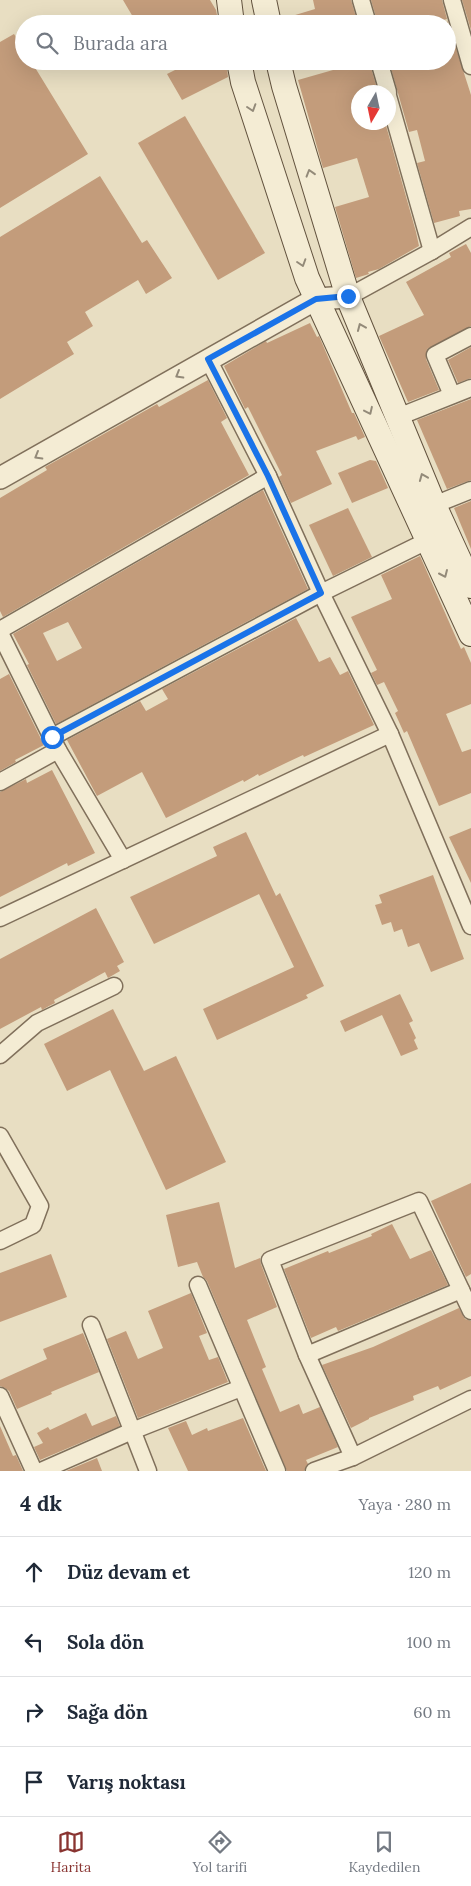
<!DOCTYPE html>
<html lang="tr">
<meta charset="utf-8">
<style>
body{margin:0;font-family:Lora,serif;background:#f6f6f7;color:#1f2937}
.compass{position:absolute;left:351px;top:85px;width:45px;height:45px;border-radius:50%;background:#fff;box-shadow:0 5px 20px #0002;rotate:189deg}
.stop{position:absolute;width:15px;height:15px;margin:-11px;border:4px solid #1a73e8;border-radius:50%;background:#fff}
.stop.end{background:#1a73e8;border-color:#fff;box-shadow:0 1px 5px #0008}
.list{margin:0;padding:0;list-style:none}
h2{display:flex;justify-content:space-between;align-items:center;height:65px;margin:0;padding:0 20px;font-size:21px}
h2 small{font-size:16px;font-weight:400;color:#747a83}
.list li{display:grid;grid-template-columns:32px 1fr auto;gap:15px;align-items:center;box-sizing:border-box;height:70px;padding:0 20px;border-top:1px solid #e0e1e3}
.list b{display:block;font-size:19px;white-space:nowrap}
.list em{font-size:16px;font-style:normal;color:#747a83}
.icon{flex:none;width:28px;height:28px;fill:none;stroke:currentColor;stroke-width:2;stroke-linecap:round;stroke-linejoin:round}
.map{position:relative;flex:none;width:471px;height:1471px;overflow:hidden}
.search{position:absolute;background:#fff;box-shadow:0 5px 20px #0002;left:15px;right:15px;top:15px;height:55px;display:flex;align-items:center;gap:12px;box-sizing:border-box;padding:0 18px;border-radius:28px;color:#747a83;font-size:19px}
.sheet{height:345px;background:#fff}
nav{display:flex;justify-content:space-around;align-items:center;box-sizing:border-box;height:70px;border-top:1px solid #e0e1e3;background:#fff;font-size:14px;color:#747a83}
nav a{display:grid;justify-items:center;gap:2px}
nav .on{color:#893431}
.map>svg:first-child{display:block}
.building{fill:#c39c7b;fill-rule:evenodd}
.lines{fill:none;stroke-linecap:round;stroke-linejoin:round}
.minor-casing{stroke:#80705b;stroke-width:19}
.tertiary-casing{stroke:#80705b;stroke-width:24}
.secondary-casing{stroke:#62523e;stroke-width:26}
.minor{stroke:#f4ecd4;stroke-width:16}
.tertiary{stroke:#f4ecd4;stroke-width:21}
.secondary{stroke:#f4ecd4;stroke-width:24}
.oneway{stroke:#938a79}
.route{stroke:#1a73e8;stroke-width:6}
</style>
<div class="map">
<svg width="471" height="1471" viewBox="0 0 471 1471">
<rect width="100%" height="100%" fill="#e8dec2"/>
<!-- building -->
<g class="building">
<path d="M123 0H210L216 10 218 20 212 24H142L137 15 133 17Z"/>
<path d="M313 0H351L358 24H282V19L315 9Z"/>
<path d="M371 0H442L447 19 429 24H378Z"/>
<path d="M462 0H471V30Z"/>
<path d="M447 20 471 95V209L459 211 460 216 434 223 417 163 425 161 417 130 409 132 389 61H447Z"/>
<path d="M14 34 24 50V61H31L88 154 0 208V42Z"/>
<path d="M171 61H226L228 77 182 100 167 74 175 70Z"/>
<path d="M330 61H369L378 92H358V122H385L416 232 419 246 379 269 368 272 369 274 356 278 335 207 369 197 357 158 323 168 298 80 333 70Z"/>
<path d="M185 116 265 253 218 280 138 143Z"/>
<path d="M100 176 142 243 147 240 172 278 146 294 138 280 85 312 93 326 67 342 74 354 0 399V237Z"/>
<path d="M466 244 471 253V326L427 349 426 359 439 390 408 402 379 336 424 315 406 282 451 257 449 253Z"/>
<path d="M310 323 317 337 319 336 352 413H354L365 437 358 440 356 436 316 451 332 484 291 503 279 477 282 475 248 407 245 409 224 366 266 341 267 343Z"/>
<path d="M471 347V378L458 383 448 360Z"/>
<path d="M208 380 227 418 221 422 249 475 3 617 0 611V498L47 470 45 467 157 404 159 407Z"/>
<path d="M471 399V480L447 489 417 420Z"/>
<path d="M370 460 376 461 388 488 352 503 338 473Z"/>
<path d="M263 490 308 589 56 724 27 665 29 664 13 634ZM68 622 82 648 57 661 43 633Z"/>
<path d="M471 501V549L454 508Z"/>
<path d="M348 508 372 557 333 576 309 525Z"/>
<path d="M420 556 461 649 464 647 471 663V704L446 714 462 752 471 749V793L439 806 407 731 404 733 395 713 398 711 384 682 377 685 371 673 377 670 351 617 392 599 381 575Z"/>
<path d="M296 618 319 662 330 657 340 675 348 671 374 725 304 757 303 755 288 762 259 776 258 774 244 782 243 780 166 818 142 772 97 796 67 740 140 701 146 711 168 699 162 689Z"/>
<path d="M9 674 44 745 15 760 16 762 0 771V679Z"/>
<path d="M52 770 95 853 68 866 67 863 0 897V792L26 779 27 783Z"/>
<path d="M471 828V883L449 837Z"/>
<path d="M246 832 276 896 280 893 324 986 306 995 308 998 217 1040 203 1009 294 967 259 894 154 944 130 897 217 856 213 847Z"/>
<path d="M433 875 464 959 431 972 419 943 408 947 402 929 394 932 391 922 382 925 375 905 382 903 379 895Z"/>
<path d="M96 908 124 962 117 966 120 971 108 978 105 972 54 1000 55 1003 49 1006 42 1010 41 1007 0 1029V959Z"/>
<path d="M400 994 413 1021 409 1023 416 1038 414 1040 418 1049 401 1056 382 1015 345 1032 340 1021Z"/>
<path d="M113 1009 144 1071 176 1056 226 1162 166 1190 110 1070 67 1091 44 1044Z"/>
<path d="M471 1183V1274L466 1277 431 1201Z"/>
<path d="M219 1202 235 1268 260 1258 261 1264 277 1307 247 1320 266 1367 262 1369 280 1412 299 1404 303 1414 320 1407 338 1447 306 1460 308 1464 304 1471H287L207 1281 203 1277 197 1262 178 1267 166 1215Z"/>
<path d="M392 1224 410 1259 431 1250 448 1285 338 1331 336 1327 311 1338 284 1269 328 1251 329 1253 372 1236 371 1234Z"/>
<path d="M51 1254 67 1297 0 1322V1273Z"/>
<path d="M191 1293 207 1333 199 1336 209 1360 218 1357 228 1382 138 1418 107 1339 126 1331 138 1359 163 1348 148 1311Z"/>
<path d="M459 1308 465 1319 471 1321V1376L440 1390 438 1386 413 1396 414 1400 369 1418V1419L351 1428 322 1365 373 1347Z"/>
<path d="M83 1333 99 1372 51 1392 52 1394 17 1409 9 1391 5 1388 0 1386V1380L47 1359 43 1349Z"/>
<path d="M86 1413 92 1426 116 1416 120 1426 40 1460 34 1447 43 1443 37 1433 48 1427 50 1430Z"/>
<path d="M243 1418 266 1471H188L168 1428 186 1421 192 1435 207 1428 208 1431Z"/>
<path d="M0 1426 13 1456 16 1455 23 1471H0Z"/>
<path d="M97 1458 102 1471H66Z"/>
</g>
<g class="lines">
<defs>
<g id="minor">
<path d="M361 0 368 24"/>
<path d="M452 0 471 66"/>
<path d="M379 61 388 92"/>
<path d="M388 96 432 251"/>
<path d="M348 297 432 251 471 227"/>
<path d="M208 359 268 476 321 593 390 734 471 926"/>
<path d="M452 395 435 355 471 336"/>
<path d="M398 417 471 388"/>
<path d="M434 505 471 490"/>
<path d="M0 630 268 476"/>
<path d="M0 633 58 750 123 860"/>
<path d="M52 737 321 593 429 540"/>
<path d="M0 782 58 750"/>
<path d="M0 918 390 734"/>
<path d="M0 1055 37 1023 114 986"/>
<path d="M0 1136 40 1206 33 1225 0 1241"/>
<path d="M198 1285 277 1471"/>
<path d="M91 1325 148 1471"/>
<path d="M307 1355 461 1290"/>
<path d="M0 1396 34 1471"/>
<path d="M353 1457 307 1355 270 1260 419 1201 471 1311"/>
<path d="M41 1471 132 1431 241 1388"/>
<path d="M314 1471 353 1457 471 1399"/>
</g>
<path id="tertiary" d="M0 478 316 299 348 297"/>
<g id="secondary">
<path d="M229 0 232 24"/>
<path d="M264 0 269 24"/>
<path d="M239 61 243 82 307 278 471 634"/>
<path d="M278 61 284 86 348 297 434 505 471 586"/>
</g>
</defs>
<!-- minor casing -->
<use href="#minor" class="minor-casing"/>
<!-- tertiary casing -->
<use href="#tertiary" class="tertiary-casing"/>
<!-- secondary casing -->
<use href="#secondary" class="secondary-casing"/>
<!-- minor -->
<use href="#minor" class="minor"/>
<!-- tertiary -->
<use href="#tertiary" class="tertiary"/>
<!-- secondary -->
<use href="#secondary" class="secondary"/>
</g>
<!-- one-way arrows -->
<defs><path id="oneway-chevron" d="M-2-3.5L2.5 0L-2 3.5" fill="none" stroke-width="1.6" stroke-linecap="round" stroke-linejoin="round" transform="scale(1.25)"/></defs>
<g class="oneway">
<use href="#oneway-chevron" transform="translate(252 108) rotate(72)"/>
<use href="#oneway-chevron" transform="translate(310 173) rotate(-107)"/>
<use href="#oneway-chevron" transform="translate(302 263) rotate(72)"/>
<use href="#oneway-chevron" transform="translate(361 327) rotate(-113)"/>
<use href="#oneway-chevron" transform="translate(179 375) rotate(150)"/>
<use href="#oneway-chevron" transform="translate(369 411) rotate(65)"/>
<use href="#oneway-chevron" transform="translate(38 456) rotate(150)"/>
<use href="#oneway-chevron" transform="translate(423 477) rotate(-112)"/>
<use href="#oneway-chevron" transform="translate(444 574) rotate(66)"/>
</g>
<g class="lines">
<!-- route -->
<path class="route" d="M52 737 321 593 268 476 208 359 316 299 348 296"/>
</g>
</svg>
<svg class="compass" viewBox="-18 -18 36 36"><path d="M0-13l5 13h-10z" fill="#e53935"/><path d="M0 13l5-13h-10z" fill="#747a83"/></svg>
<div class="stop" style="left:52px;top:737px"></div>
<div class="stop end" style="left:348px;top:296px"></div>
<div class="search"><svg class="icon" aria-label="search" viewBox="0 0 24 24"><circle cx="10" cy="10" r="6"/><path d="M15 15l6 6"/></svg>Burada ara</div>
</div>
<section class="sheet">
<h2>4 dk<small>Yaya · 280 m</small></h2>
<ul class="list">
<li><svg class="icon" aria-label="ahead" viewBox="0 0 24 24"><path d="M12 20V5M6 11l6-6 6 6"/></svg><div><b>Düz devam et</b></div><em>120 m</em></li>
<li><svg class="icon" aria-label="left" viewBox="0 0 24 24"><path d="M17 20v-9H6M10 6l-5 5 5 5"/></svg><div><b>Sola dön</b></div><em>100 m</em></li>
<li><svg class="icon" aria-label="right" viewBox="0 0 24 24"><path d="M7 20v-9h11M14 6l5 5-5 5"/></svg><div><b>Sağa dön</b></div><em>60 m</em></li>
<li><svg class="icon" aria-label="arrive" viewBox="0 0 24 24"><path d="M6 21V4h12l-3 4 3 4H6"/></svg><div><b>Varış noktası</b></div></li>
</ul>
</section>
<nav>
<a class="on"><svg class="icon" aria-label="map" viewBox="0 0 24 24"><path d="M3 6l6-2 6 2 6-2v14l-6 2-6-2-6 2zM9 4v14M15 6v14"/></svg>Harita</a>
<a><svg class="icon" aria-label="directions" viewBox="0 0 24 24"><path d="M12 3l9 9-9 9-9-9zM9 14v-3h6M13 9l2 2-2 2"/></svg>Yol tarifi</a>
<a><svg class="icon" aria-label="saved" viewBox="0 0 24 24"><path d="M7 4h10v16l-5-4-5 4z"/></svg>Kaydedilen</a>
</nav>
